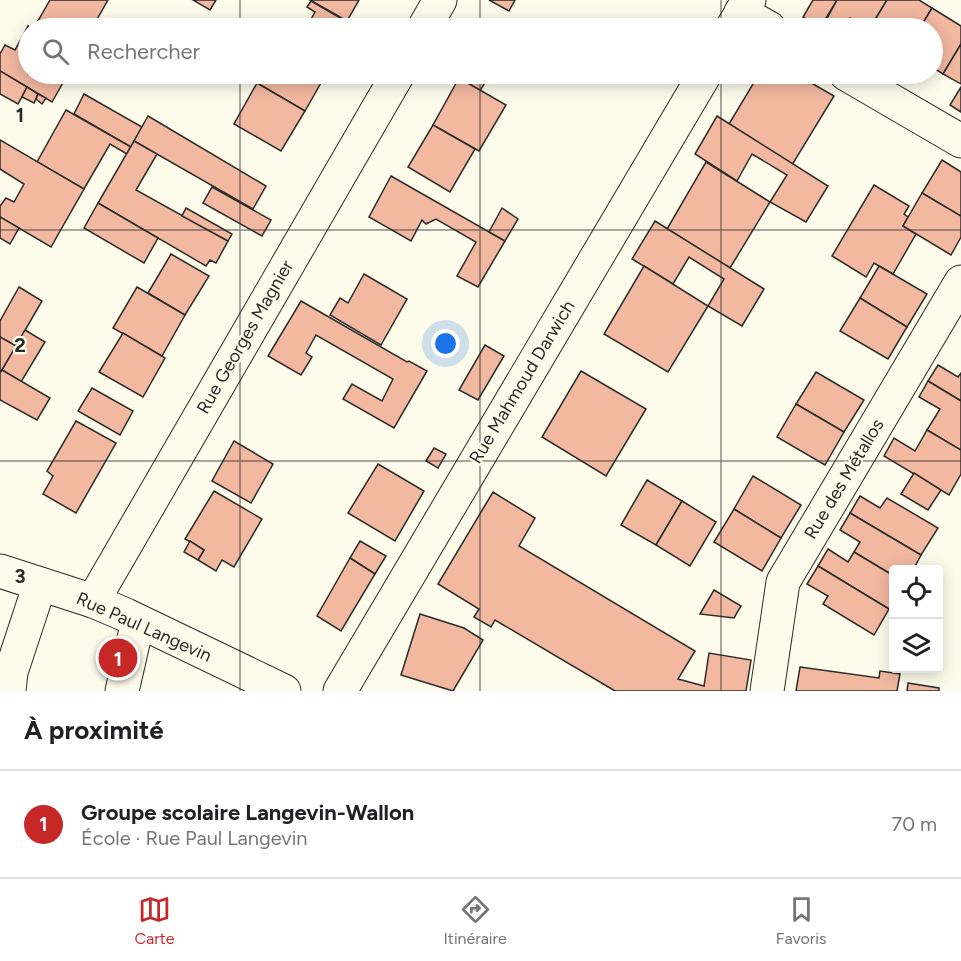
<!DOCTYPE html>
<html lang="fr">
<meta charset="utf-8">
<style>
body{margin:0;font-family:Figtree,sans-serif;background:#f6f6f6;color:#202124}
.controls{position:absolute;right:18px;bottom:18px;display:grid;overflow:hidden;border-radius:6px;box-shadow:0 3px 15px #0003}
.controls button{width:54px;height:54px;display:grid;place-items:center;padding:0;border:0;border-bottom:2px solid #e0e0e0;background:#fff;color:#202124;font:30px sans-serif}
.you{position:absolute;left:446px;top:344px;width:21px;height:21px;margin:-15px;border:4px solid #fff;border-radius:50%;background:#1a73e8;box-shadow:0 0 0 9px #1a73e833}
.badge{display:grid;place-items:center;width:39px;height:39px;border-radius:50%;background:#c62828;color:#fff;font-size:20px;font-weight:700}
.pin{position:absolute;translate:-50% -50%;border:3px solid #fff;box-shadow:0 2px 6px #0006}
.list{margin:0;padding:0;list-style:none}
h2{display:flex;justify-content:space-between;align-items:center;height:78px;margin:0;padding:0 24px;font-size:26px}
h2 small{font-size:20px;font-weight:400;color:#757577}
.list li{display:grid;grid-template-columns:39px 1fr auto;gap:18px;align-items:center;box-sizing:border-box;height:108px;padding:0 24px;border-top:2px solid #e0e0e0}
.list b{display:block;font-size:22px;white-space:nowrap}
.list p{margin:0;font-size:20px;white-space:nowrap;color:#757577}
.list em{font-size:20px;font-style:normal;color:#757577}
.icon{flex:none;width:33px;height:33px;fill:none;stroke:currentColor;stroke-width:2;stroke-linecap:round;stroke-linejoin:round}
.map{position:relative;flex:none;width:961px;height:691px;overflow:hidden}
.search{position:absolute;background:#fff;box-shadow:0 3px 15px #0003;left:18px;right:18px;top:18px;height:66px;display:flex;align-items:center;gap:15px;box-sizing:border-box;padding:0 21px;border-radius:33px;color:#757577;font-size:22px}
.sheet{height:186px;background:#fff}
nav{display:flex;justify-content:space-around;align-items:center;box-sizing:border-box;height:84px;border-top:2px solid #e0e0e0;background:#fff;font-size:16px;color:#757577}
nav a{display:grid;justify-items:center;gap:3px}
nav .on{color:#c62828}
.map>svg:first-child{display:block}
.building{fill:#f2b8a0;stroke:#2b2b2b;stroke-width:1.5}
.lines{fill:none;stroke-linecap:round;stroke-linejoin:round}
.minor-casing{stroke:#2b2b2b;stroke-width:35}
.minor{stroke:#fdfbea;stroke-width:33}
.grid{fill:none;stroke:#2b2b2b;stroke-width:1.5;stroke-opacity:0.55}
.labels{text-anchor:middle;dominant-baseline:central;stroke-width:4.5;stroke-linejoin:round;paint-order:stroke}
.street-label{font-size:18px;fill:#2b2b2b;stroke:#fdfbea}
.grid-label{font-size:20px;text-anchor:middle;font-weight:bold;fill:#2b2b2b;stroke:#fdfbea;stroke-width:4.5;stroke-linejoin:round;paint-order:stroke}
</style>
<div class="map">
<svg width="961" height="691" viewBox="0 0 961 691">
<rect width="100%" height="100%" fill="#fdfbea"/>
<!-- building -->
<g class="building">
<path d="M50 0H108L92 28H34Z"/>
<path d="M193 0H216L210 10Z"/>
<path d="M310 0H359L347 21Z"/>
<path d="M489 0H515L509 11Z"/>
<path d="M813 0H837L820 28 803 17Z"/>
<path d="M837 0H887L870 28 850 18 844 28H822Z"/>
<path d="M887 0H919L932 8 920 28H870Z"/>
<path d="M311 1 356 27 355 28H306L315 12 307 7Z"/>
<path d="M932 8 961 26V44L943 74 932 67V28H920Z"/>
<path d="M28 26 32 28H28V74H68L52 102 0 71V54L5 45 15 50Z"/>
<path d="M961 44V84L943 74Z"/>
<path d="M0 71 27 87 18 104 0 94Z"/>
<path d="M263 74H326L305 111 257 83Z"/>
<path d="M456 74H490L480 91 455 76Z"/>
<path d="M759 74H796L834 96 792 165 729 124Z"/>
<path d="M896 74H917L912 83Z"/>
<path d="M459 78 506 105 479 151 433 125Z"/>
<path d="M257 83 305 111 281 151 234 124Z"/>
<path d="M27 87 38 94 34 103 22 97Z"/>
<path d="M961 87V112L950 105Z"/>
<path d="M38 94 46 98 42 104 36 99Z"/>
<path d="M84 94 142 127 131 147 74 114Z"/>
<path d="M66 110 131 147 127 154 110 144 84 189 37 162Z"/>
<path d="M148 116 266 186 253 209 134 141Z"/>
<path d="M717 116 828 186 806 222 770 202 787 175 752 154 737 181 695 154Z"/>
<path d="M433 125 475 149 450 192 408 167Z"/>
<path d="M0 140 84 189 51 247 0 217V206L6 198 14 202 24 184 0 169Z"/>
<path d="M134 141 157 154 136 190 228 241 216 263 210 260 206 266 98 203Z"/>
<path d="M942 160 961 172V216L922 193Z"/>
<path d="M706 162 770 202 730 268 667 229Z"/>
<path d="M391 176 505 241 478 287 457 276 476 242 436 219 426 224 422 220 411 241 369 217Z"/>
<path d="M874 185 909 206 904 214 908 217 903 226 916 234 893 274 874 263 866 277 832 256Z"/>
<path d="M212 187 271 220 262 236 203 203Z"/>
<path d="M922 193 961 216V237L951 255 903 226Z"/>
<path d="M98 203 158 238 144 263 84 228Z"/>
<path d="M186 208 232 234 228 241 182 216Z"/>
<path d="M502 208 518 219 505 241 489 232Z"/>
<path d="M0 217 19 228 10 244 0 238Z"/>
<path d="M655 221 764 289 742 326 708 306 724 279 689 257 673 284 632 259Z"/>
<path d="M171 254 209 276 185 315 148 293Z"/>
<path d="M644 266 708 306 668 372 604 334Z"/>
<path d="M879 266 927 294 907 327 860 298Z"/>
<path d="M364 274 407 299 381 345 330 315 340 298 348 303Z"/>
<path d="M19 287 42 301 16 346 0 337V321Z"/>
<path d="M137 287 185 315 162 356 113 328Z"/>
<path d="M860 298 907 327 888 359 840 331Z"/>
<path d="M301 301 407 362 409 361 427 371 394 428 343 399 352 384 382 401 393 379 316 335 306 353 312 357 301 375 268 356Z"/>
<path d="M25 330 45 342 21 382 2 370Z"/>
<path d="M123 333 165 358 143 397 99 372Z"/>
<path d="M0 337 16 346 0 373Z"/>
<path d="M485 345 504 356 478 400 459 390Z"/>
<path d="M938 365 958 377 961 373V401L928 381Z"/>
<path d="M2 370 50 398 37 420 0 400V373Z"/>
<path d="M581 371 646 409 606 476 542 437Z"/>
<path d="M816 372 864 400 844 432 796 404Z"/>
<path d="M928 381 961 401V450L927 430 940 409 919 397Z"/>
<path d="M92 388 133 411 120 435 78 411Z"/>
<path d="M796 404 844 432 825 465 777 437Z"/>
<path d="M76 421 116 443 76 513 43 494 53 476 47 471Z"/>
<path d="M927 430 961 450V474L949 495 884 456 894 438 915 451Z"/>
<path d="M234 441 273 464 251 503 212 481Z"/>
<path d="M434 448 446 454 438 468 426 461Z"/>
<path d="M378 464 424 491 395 541 348 513Z"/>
<path d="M914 473 941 490 928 510 901 494Z"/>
<path d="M753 476 801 505 781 538 734 509Z"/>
<path d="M647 480 682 501 656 545 621 525Z"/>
<path d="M214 491 262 519 234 567 222 560 216 571 198 560 204 550 185 539Z"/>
<path d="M493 492 535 518 519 546 695 651 678 679 704 686 709 653 751 660 746 691H615L495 620 491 627 474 617 479 609 438 584Z"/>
<path d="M860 496 880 508 887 498 938 528 921 555 850 513Z"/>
<path d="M682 501 716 522 690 566 656 545Z"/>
<path d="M734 509 781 538 762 571 714 542Z"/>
<path d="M850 513 921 555 913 570H894V576L854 552 860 542 840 530Z"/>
<path d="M190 541 204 550 198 560 184 552Z"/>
<path d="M360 541 386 556 375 574 350 558Z"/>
<path d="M828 549 848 562 854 552 894 576V602L889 609 818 566Z"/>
<path d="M350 558 375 574 341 631 317 616Z"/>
<path d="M818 566 889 609 874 635 823 604 828 596 807 584Z"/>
<path d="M714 590 741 606 734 618 700 614Z"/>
<path d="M420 614 464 628 483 640 453 691 401 675Z"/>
<path d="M800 667 879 678 880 671 900 674 897 691H796Z"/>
<path d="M908 683 939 688V691H907Z"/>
</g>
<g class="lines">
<defs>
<g id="minor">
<path d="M741 12 769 28"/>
<path d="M424 28 440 0"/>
<path d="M732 28 749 0"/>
<path d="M846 74 961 141"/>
<path d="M0 571 93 601 126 615 284 691"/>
<path d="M93 601 398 74"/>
<path d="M9 691 11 672 40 584"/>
<path d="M122 691 138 621"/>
<path d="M340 691 705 74"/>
<path d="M767 691 783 582 961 282"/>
</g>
</defs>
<!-- minor casing -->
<use href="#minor" class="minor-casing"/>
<!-- minor -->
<use href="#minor" class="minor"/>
</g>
<!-- grid -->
<path class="grid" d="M240 0V28M480 0V28M721 0V28M240 74V691M480 74V691M721 74V691M0 230H961M0 461H961"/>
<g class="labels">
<!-- street labels -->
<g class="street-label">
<text transform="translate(245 337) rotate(-60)">Rue Georges Magnier</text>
<text transform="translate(522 382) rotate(-59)">Rue Mahmoud Darwich</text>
<text transform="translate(844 479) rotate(-59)">Rue des Métallos</text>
<text transform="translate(144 627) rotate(24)">Rue Paul Langevin</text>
</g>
</g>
<g class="grid-label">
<text x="20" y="122">1</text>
<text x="20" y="352">2</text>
<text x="20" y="583">3</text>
</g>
</svg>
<div class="controls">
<button><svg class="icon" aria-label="locate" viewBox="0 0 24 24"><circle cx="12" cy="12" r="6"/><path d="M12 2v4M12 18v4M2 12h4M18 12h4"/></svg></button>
<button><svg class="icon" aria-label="layers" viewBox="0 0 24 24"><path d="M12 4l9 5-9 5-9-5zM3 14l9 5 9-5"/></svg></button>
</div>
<div class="you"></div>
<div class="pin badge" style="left:118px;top:658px">1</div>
<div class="search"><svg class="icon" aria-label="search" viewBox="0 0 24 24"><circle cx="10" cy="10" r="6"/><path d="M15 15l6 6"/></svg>Rechercher</div>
</div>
<section class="sheet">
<h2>À proximité<small></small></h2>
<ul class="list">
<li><span class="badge">1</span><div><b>Groupe scolaire Langevin-Wallon</b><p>École · Rue Paul Langevin</p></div><em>70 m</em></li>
</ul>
</section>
<nav>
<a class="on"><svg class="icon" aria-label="map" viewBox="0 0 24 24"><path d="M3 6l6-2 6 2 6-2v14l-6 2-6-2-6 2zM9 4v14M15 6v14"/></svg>Carte</a>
<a><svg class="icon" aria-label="directions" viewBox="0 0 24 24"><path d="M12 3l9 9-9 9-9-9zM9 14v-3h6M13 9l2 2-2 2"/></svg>Itinéraire</a>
<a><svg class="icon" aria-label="saved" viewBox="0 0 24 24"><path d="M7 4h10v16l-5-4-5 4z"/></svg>Favoris</a>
</nav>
